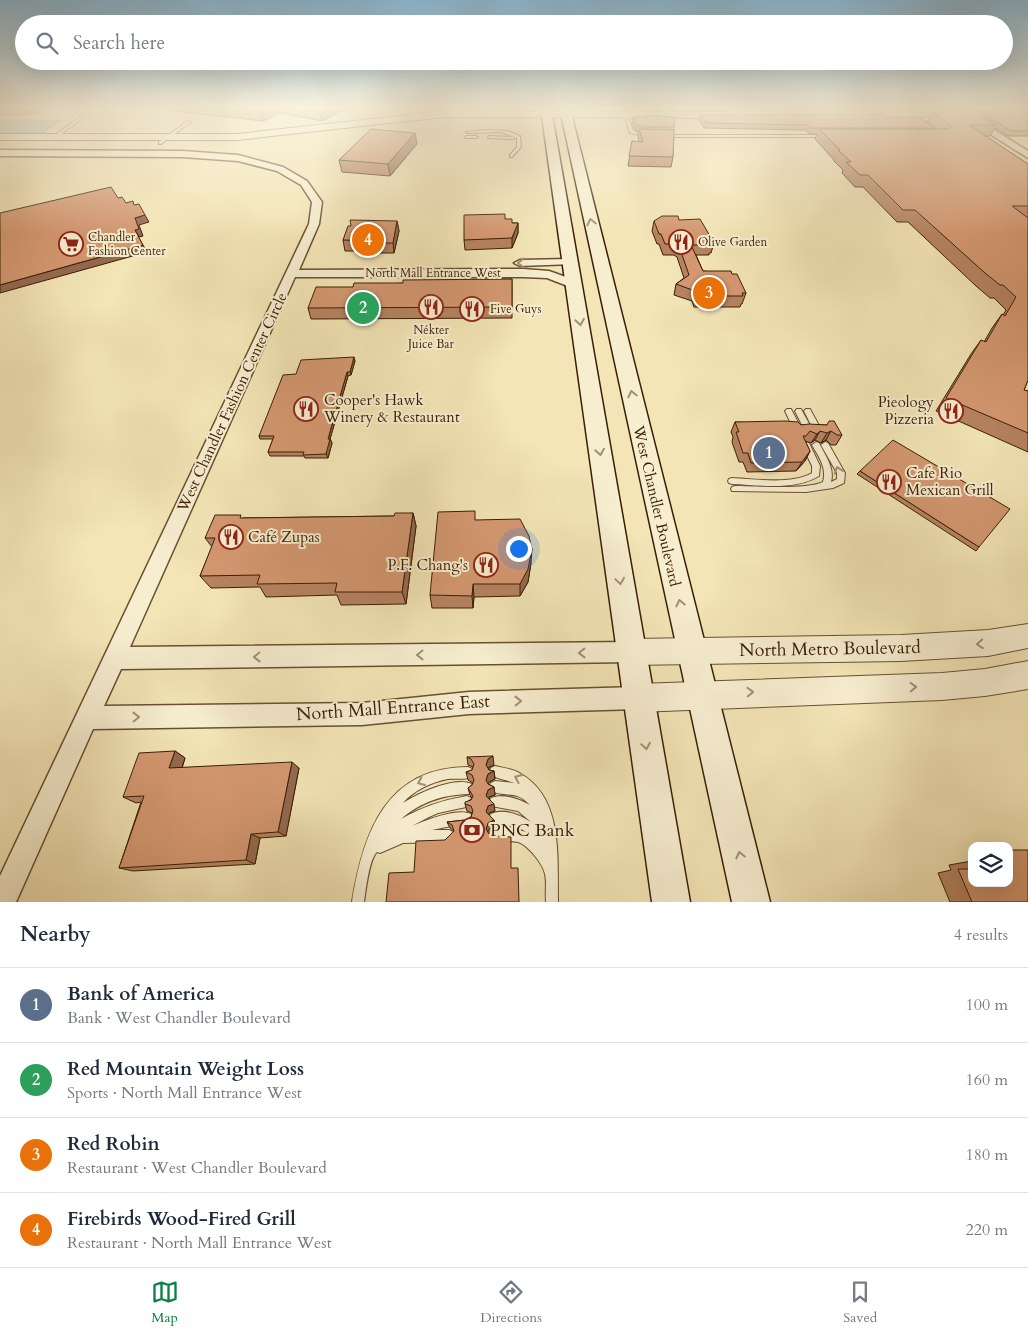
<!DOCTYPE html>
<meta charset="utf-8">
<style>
body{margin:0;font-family:Cardo,serif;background:#f2f2f3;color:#1f2937}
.controls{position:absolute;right:15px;bottom:15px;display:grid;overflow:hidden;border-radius:10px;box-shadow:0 5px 20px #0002}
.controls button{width:45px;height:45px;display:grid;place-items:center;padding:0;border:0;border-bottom:1px solid #e0e1e3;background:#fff;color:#1f2937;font:25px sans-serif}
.you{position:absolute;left:518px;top:548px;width:18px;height:18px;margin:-12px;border:4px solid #fff;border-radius:50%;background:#1a73e8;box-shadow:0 0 0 8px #1a73e833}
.badge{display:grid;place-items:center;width:32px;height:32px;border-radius:50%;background:#0b8043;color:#fff;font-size:16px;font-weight:700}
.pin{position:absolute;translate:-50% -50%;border:2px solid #fff;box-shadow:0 1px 5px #0006}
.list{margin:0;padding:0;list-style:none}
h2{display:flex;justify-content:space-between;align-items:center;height:65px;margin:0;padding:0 20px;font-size:21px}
h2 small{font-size:16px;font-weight:400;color:#747a83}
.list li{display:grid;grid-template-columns:32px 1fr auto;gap:15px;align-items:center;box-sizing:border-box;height:75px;padding:0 20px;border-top:1px solid #e0e1e3}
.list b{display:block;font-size:19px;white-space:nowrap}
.list p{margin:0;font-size:16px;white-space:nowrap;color:#747a83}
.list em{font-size:16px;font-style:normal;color:#747a83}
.icon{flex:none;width:28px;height:28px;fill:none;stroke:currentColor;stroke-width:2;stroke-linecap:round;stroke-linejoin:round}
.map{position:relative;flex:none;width:1028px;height:902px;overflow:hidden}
.search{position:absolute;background:#fff;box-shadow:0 5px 20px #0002;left:15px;right:15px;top:15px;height:55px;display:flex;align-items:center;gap:12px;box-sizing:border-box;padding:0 18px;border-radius:28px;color:#747a83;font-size:19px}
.sheet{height:365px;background:#fff}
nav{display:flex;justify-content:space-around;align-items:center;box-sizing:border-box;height:70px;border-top:1px solid #e0e1e3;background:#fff;font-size:14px;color:#747a83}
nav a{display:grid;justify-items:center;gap:2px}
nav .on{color:#0b8043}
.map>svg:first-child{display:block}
.water{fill:#9dbdb5;stroke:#757d6e}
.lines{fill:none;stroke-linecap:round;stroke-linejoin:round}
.service-casing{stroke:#685030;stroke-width:2}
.minor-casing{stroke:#685030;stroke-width:3}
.tertiary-casing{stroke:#685030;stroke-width:2}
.secondary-casing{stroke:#3a1e04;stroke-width:3}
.service{fill:#f7eed0;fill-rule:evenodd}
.minor{fill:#f7eed0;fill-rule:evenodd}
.tertiary{fill:#f7eed0;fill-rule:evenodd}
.secondary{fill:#f7eed0;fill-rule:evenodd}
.wall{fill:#b68361;stroke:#3a1e04}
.shaded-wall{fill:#946a4f;stroke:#3a1e04}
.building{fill:#d49871;stroke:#3a1e04}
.oneway{stroke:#a29074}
.labels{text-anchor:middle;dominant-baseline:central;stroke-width:4;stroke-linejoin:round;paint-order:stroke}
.far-poi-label{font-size:12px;fill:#3a1e04;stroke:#f7eed0;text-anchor:start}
.far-street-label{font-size:12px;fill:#3a1e04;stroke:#f7eed0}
.poi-label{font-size:15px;fill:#3a1e04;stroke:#f7eed0;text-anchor:start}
.street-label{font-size:15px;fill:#3a1e04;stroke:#f7eed0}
.near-street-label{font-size:18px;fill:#3a1e04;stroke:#f7eed0}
.near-poi-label{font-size:18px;fill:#3a1e04;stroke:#f7eed0;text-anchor:start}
</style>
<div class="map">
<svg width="1028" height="902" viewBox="0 0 1028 902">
<rect width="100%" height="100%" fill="#f3e5b6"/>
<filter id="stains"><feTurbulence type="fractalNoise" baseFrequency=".004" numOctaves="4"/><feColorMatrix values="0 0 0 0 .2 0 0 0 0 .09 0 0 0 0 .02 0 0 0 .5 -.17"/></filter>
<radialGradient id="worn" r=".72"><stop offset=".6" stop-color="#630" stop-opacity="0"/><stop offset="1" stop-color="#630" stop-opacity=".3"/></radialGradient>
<!-- water -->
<path class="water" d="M0 120H61L40 134H0Z"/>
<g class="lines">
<defs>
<g id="service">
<path d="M91 109H95L56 138H54V136Z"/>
<path d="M777 109H781L787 115 784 116Z"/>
<path d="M624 114 627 115 633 131 649 135V137L630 133Z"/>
<path d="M188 121 191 122 161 144H159V142Z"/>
<path d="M488 130 508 131 520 136 521 147 512 157H510V155L517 147V138L501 132 468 133 466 132Z"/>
<path d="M665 135H826L828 136 826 137H664Z"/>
<path d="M466 136H476L478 137 476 138H465Z"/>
<path d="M489 136 513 137 515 138 513 139 488 138Z"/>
<path d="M787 409H791L802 430 801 432H795L785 411Z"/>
<path d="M797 409H801L813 431 812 433H806L795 411Z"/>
<path d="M806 409H810L822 431 821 433H815L804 411Z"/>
<path d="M806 442 809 443 820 466 819 476C794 491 760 485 732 484L729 483 728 481 729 479 732 478C755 479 792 485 812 473V466L802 445Z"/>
<path d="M816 442 819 443C825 455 835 468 831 482L837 479V473L821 445 825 442 828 443 845 473 844 483 833 488 806 492 732 491 731 489 732 487 735 486C755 486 807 490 823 482 827 468 819 457 812 445Z"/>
<path d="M495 766C503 768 514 769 521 774 564 799 557 859 558 902H546C545 893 547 883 545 874 543 864 528 845 518 842 509 840 499 842 491 838L489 834 491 830C501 825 515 829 526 832 511 822 504 828 491 822L489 818 491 814C504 808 520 815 531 822L518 811 491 806 489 802 491 798C503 793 519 799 530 805 515 789 507 798 491 791L489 787 491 783 495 781 515 783 491 776 489 772 491 768Z"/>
<path d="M468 767 472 769 474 773 472 777C465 780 456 778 448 779 432 782 414 790 403 803 419 793 454 776 472 784L474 788 472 792 468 794C442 795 421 802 401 819 422 807 443 800 467 796L471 798 473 802 471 806 438 813 429 817 412 826C427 820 456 808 471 814L473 818 471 822 432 830H449L453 832 455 836 453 840 449 842 403 843 380 853 377 852C369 859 366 890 364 902H352C363 833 386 767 468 767Z"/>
</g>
<g id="minor">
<path d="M727 109H735L740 115 733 117Z"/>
<path d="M825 109H834L840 115 833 117Z"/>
<path d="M951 109H960L1028 151V158Z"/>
<path d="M0 150 183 151 238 155 283 167 307 181 322 202 319 224 299 270 523 269 549 271 577 281 579 284 573 288 547 278 523 277H295L130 647 631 642 639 645 642 652 639 659 631 662 121 669 104 706 362 703 469 692 638 687 646 690 649 698 646 706 638 709 469 714 362 725 93 729 16 902H0V876L309 224 312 202 301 185 277 171 238 161 183 157 0 156Z"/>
<path d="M570 259 574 260 576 262 574 264 520 266 514 263 520 260Z"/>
</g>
<g id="tertiary">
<path d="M979 109H1028V112L961 116 858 118 853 115 858 112Z"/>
<path d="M444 111 726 112 731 115 726 118 444 117 237 140H0V134H237Z"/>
<path d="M1028 624V648L988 656 901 661 631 665 622 661 618 652 622 643 631 639 901 635 988 630Z"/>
<path d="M1028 661V689L985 696 942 700 638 712 628 708 624 698 628 688 638 684 942 673 985 669Z"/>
</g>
<g id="secondary">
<path d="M541 109H551L690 902H652Z"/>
<path d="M560 109H570L770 902H732Z"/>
</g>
</defs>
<!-- service casing -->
<use href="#service" class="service-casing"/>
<!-- minor casing -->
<use href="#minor" class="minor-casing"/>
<!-- tertiary casing -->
<use href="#tertiary" class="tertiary-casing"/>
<!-- secondary casing -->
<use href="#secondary" class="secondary-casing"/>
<!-- service -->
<use href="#service" class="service"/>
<!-- minor -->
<use href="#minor" class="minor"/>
<!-- tertiary -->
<use href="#tertiary" class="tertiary"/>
<!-- secondary -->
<use href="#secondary" class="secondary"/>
</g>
<!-- wall -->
<g class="wall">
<path d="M0 109H39L38 113 20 115H0Z"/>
<path d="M158 109H344L322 121 280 113 263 121Z"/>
<path d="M642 109H661V111H643Z"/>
<path d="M691 109H776V110L692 111Z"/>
<path d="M783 109H824V110H785Z"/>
<path d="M836 109H871L870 110H838Z"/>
<path d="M935 109H969L977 114 979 111 1028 109V137L1027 136H1008L995 128 990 136H985L1028 164V380L1024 390 1028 391V452L936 411 971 354 981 340 984 342 992 328 1002 314 1003 315 1006 310 994 298H990L976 286 908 222H897L863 187H855L842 173 843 170 834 161V160L815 139 817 134H809L806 130 704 128 699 120 700 115 887 117 936 129 927 123 932 112H933Z"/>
<path d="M648 115 674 127 673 157 671 167 628 166 632 141 639 142 638 137V131L635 130 632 123 633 117H647Z"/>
<path d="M417 144 390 176 342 172 339 160Z"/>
<path d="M505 219 512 223H518V233L512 248 465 250 464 240Z"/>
<path d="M679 220 714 243 711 253H709V255H696L703 271 732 274 746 293 742 304H741L740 307H694L692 301 674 295 676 284 684 278 677 257 674 255H663L659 244H657L652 231 654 221Z"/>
<path d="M397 221 399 231 394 253H379V251H345L343 240Z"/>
<path d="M512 279V318L311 319 308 308 353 287 403 283Z"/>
<path d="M355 361 351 375 348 376 330 439 332 443 328 458H305L304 456H270L268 452 273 439H260L259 436 296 374Z"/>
<path d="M735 422 801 425H827L842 435 836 445H831L826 440 821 443 815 440 811 443 805 441 810 451 805 461 796 471 747 472 743 462H739L732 442 733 437 731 432Z"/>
<path d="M860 471 979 547 976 551 857 474Z"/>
<path d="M413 513 416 526 406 604 341 605 337 595 266 597 260 587 211 588 200 576 212 547 205 538 243 518 394 516Z"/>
<path d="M476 520 531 563 528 582 520 596 474 597 473 608H432L430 595Z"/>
<path d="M175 751 185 758 182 768H299L286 836 260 838 255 864 133 871 119 868 141 802 136 803 123 797Z"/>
<path d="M467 757 494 765 489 767V770L494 771 495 779 489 782 488 784 494 787 495 795 489 797V798L495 811 489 813V815L494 820 495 827 489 829 445 840 454 831 450 828 447 822 465 820 471 817 472 813 467 811 465 804 472 798 470 795 468 788 472 785 473 783 468 780 466 772 472 770 473 767 468 765Z"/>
<path d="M972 855V883L1028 902H950L938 873 951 870 949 865 972 861 969 856Z"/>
</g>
<!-- shaded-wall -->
<g class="shaded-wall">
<path d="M20 109H39L38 113 20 115 16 110Z"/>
<path d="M262 109H279L280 113 263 121 260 110Z"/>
<path d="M320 109H344L322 121 319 110Z"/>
<path d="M415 133 417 144 390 176 388 164Z"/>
<path d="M145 215 149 222 139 225 143 236 139 237 135 230V218Z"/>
<path d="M397 221 399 231 394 253 393 243Z"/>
<path d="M518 223V233L512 248V238Z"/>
<path d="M143 245 147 252 0 293V285Z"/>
<path d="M354 357 355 361 351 375 350 372Z"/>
<path d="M347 372 348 376 330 439 332 443 328 458 326 454 328 439Z"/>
<path d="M820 431 815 440 811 443 817 434Z"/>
<path d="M831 431 826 440 821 443 827 433Z"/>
<path d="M810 451 805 461 796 471 802 462Z"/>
<path d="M413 513 416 526 406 604 402 592Z"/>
<path d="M532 549 531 563 528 582 520 596V584Z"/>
<path d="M473 584 474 597 473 608 472 596Z"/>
<path d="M175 751 185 758 180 774 169 768Z"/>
<path d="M493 756 494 765 489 767 487 773 486 765 488 759Z"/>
<path d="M292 762 299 768 286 836 278 832Z"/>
<path d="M494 771 495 779 489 782 487 788 486 780 488 774Z"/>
<path d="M494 787 495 795 489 797 487 803 486 796 488 790Z"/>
<path d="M494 804 495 811 489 813 487 819 486 812 488 806Z"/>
<path d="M494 820 495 827 489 829 487 835 486 829 488 823Z"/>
<path d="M251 834 260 838 255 864 246 860Z"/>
</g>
<!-- building -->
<g class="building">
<path d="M0 109H20L16 110Z"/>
<path d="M936 109H969L996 125H969L1028 164V206H1012L1028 218V380L1024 390 1028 391V433L946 398 981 340 986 342 1002 314 1005 316 1016 297 1003 285H1000L985 273 915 210H903L868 175H860L846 162H851L838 150H840L819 129H948L951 127V125L932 112H941Z"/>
<path d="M1028 109V131H1011L979 111Z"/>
<path d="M884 114 887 117H919L935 128H811L808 125 706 123 700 115Z"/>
<path d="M648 115 675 117 674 127H643L636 124 633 117H649Z"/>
<path d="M371 129 415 133 388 164 339 160Z"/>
<path d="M639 129 674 130 673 157 629 156 632 141 643 142Z"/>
<path d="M111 187 118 198 122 197 126 203 133 201 134 205 139 204 145 215 135 218 139 229 135 230 143 245 0 285V213Z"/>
<path d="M505 214V219H512V223H518L512 238 464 240V215Z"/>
<path d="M662 216H678L679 220 700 219 714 243H710L712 245H691L703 271H731L732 274H737L746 293H742L743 296H697L695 291 676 284 689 275 679 246 676 244H665L661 234H659L654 221Z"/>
<path d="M350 220 397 221 393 243H378V241L343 240 348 226H351Z"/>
<path d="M512 279V307L308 308 316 287H353L354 283H403V280Z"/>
<path d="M354 357 350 372H347L328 439H330L326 454 303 455 304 452H268L274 436H259L283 375 296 374 301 360Z"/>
<path d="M786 421 798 422 801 425 809 424 827 425 829 421H834L842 435H837L831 431 827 433 820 431 817 434 810 431 806 436H803L810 451 802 462 751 463 748 453H743L736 432H739L735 422Z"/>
<path d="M893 440 1010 509 979 547 860 471Z"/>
<path d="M475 511V520L520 519 529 536 532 549 528 569 520 584H473L472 596 430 595 438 512Z"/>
<path d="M395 513H413L402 592H335L337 583 257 584 260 575 200 576 215 538H205L215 515H241L240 518 394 516Z"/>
<path d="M175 751 169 768 292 762 278 832 251 834 246 860 119 868 144 796 123 797 139 753Z"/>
<path d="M493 756 488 759 486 765 489 770 494 771 488 774 486 780 488 784 494 787 488 790 486 796 494 804 488 806 486 812 494 820 488 823 486 829 489 834 495 836 511 837V868H518L519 902H386L389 873 414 872 416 841 445 840 454 831 452 825 447 822 465 820 471 817 473 811 471 806 465 804V802L471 800 473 796 468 788 472 785 474 780 472 775 466 772 472 770 474 764 471 759 467 757Z"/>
<path d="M1009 850H1028V902H972L958 869H972V883H1009Z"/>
</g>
<!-- one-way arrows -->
<defs><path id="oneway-chevron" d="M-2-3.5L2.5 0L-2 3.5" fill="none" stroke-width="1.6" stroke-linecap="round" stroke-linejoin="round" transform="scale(1.25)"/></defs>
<g class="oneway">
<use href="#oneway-chevron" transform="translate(591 222) rotate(-103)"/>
<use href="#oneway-chevron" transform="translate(521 263) rotate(180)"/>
<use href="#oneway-chevron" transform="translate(580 322) rotate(81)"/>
<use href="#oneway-chevron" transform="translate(632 394) rotate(-103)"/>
<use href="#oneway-chevron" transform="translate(600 452) rotate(81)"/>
<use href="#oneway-chevron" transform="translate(838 470) rotate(-110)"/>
<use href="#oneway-chevron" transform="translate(620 581) rotate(82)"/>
<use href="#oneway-chevron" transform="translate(680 603) rotate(-103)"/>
<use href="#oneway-chevron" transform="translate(980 644) rotate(176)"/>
<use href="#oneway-chevron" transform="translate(582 653) rotate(179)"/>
<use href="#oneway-chevron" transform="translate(420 655) rotate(179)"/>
<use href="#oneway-chevron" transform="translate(257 657) rotate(179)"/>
<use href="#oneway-chevron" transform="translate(913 687) rotate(-2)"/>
<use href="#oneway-chevron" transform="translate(750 692) rotate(-2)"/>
<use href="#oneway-chevron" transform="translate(518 701) rotate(-1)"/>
<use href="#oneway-chevron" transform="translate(136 717) rotate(-1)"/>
<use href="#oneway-chevron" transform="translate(646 746) rotate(81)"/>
<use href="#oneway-chevron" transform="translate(518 778) rotate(-156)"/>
<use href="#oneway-chevron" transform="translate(421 782) rotate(156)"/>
<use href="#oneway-chevron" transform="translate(740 855) rotate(-103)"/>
</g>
<!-- sky -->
<linearGradient id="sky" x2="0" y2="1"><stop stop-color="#8ab8d4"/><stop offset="0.46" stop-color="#faf3de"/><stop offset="1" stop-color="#faf3de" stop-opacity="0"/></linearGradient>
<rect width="1028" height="235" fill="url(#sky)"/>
<!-- icons -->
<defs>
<symbol id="restaurant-ring" viewBox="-11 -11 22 22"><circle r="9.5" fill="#f7eed0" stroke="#8f2418" stroke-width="1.5"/><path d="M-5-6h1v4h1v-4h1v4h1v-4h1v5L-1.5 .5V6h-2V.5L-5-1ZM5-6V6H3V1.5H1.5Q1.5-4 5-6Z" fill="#8f2418"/></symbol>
<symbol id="supermarket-ring" viewBox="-11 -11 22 22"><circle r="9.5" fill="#f7eed0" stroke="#8f2418" stroke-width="1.5"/><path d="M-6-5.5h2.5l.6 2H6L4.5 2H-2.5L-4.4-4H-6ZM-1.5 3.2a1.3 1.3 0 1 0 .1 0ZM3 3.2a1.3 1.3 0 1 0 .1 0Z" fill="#8f2418"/></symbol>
<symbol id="bank-ring" viewBox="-11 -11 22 22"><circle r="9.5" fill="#f7eed0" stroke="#8f2418" stroke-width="1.5"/><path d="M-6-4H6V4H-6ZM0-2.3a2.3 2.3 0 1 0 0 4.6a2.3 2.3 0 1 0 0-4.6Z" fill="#8f2418"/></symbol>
</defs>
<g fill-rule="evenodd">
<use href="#restaurant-ring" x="667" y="228" width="28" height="28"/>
<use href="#supermarket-ring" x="57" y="230" width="28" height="28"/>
<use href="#restaurant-ring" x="417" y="293" width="28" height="28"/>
<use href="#restaurant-ring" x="458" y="295" width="28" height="28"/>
<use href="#restaurant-ring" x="292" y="395" width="28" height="28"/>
<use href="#restaurant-ring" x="937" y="397" width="28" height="28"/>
<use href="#restaurant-ring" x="875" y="468" width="28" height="28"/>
<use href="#restaurant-ring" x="217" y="523" width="28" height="28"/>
<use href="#restaurant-ring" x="472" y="551" width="28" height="28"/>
<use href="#bank-ring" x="458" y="816" width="28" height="28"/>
</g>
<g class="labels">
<!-- far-poi labels -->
<g class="far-poi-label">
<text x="88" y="237">Chandler<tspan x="88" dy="14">Fashion Center</tspan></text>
<text x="698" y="242">Olive Garden</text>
<text x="490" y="309">Five Guys</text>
<text x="431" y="330" text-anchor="middle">Nékter<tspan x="431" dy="14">Juice Bar</tspan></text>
</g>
<!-- far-street labels -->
<g class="far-street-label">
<text x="433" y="273">North Mall Entrance West</text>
</g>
<!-- poi labels -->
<g class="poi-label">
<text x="324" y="400">Cooper's Hawk<tspan x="324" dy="17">Winery &amp; Restaurant</tspan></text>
<text x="934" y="402" text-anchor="end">Pieology<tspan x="934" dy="17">Pizzeria</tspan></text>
<text x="906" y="473">Cafe Rio<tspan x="906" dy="17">Mexican Grill</tspan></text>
<text x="248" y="537">Café Zupas</text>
<text x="468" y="565" text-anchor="end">P.F. Chang's</text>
</g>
<!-- street labels -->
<g class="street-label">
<text transform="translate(232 402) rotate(-65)">West Chandler Fashion Center Circle</text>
<text transform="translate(657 506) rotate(77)">West Chandler Boulevard</text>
</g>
<!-- near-street labels -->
<g class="near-street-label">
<text transform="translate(830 649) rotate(-1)">North Metro Boulevard</text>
<text transform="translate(393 708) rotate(-4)">North Mall Entrance East</text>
</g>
<!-- near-poi labels -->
<g class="near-poi-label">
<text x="490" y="830">PNC Bank</text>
</g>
</g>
<rect width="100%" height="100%" filter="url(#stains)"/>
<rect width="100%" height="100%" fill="url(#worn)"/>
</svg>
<div class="controls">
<button><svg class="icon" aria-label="layers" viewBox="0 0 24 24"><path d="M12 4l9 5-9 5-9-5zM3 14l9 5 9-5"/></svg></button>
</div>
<div class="you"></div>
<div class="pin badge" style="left:769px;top:453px;background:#5c6f8a">1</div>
<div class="pin badge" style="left:363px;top:308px;background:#2e9e5b">2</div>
<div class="pin badge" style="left:709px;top:293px;background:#e8710a">3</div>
<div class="pin badge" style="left:368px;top:240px;background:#e8710a">4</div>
<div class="search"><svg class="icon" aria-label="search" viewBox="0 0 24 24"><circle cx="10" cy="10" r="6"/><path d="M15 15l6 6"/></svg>Search here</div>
</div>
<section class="sheet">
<h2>Nearby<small>4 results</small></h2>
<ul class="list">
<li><span class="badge" style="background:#5c6f8a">1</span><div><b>Bank of America</b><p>Bank · West Chandler Boulevard</p></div><em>100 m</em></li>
<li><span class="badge" style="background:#2e9e5b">2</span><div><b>Red Mountain Weight Loss</b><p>Sports · North Mall Entrance West</p></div><em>160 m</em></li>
<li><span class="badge" style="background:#e8710a">3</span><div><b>Red Robin</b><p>Restaurant · West Chandler Boulevard</p></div><em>180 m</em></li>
<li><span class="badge" style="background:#e8710a">4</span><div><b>Firebirds Wood-Fired Grill</b><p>Restaurant · North Mall Entrance West</p></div><em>220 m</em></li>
</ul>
</section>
<nav>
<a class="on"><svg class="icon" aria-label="map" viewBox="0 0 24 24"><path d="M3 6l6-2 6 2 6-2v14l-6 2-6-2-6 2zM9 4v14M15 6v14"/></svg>Map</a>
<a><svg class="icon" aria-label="directions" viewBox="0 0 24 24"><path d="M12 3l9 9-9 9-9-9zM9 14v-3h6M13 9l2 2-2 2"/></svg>Directions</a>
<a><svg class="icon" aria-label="saved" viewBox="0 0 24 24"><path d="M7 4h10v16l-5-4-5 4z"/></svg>Saved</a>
</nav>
